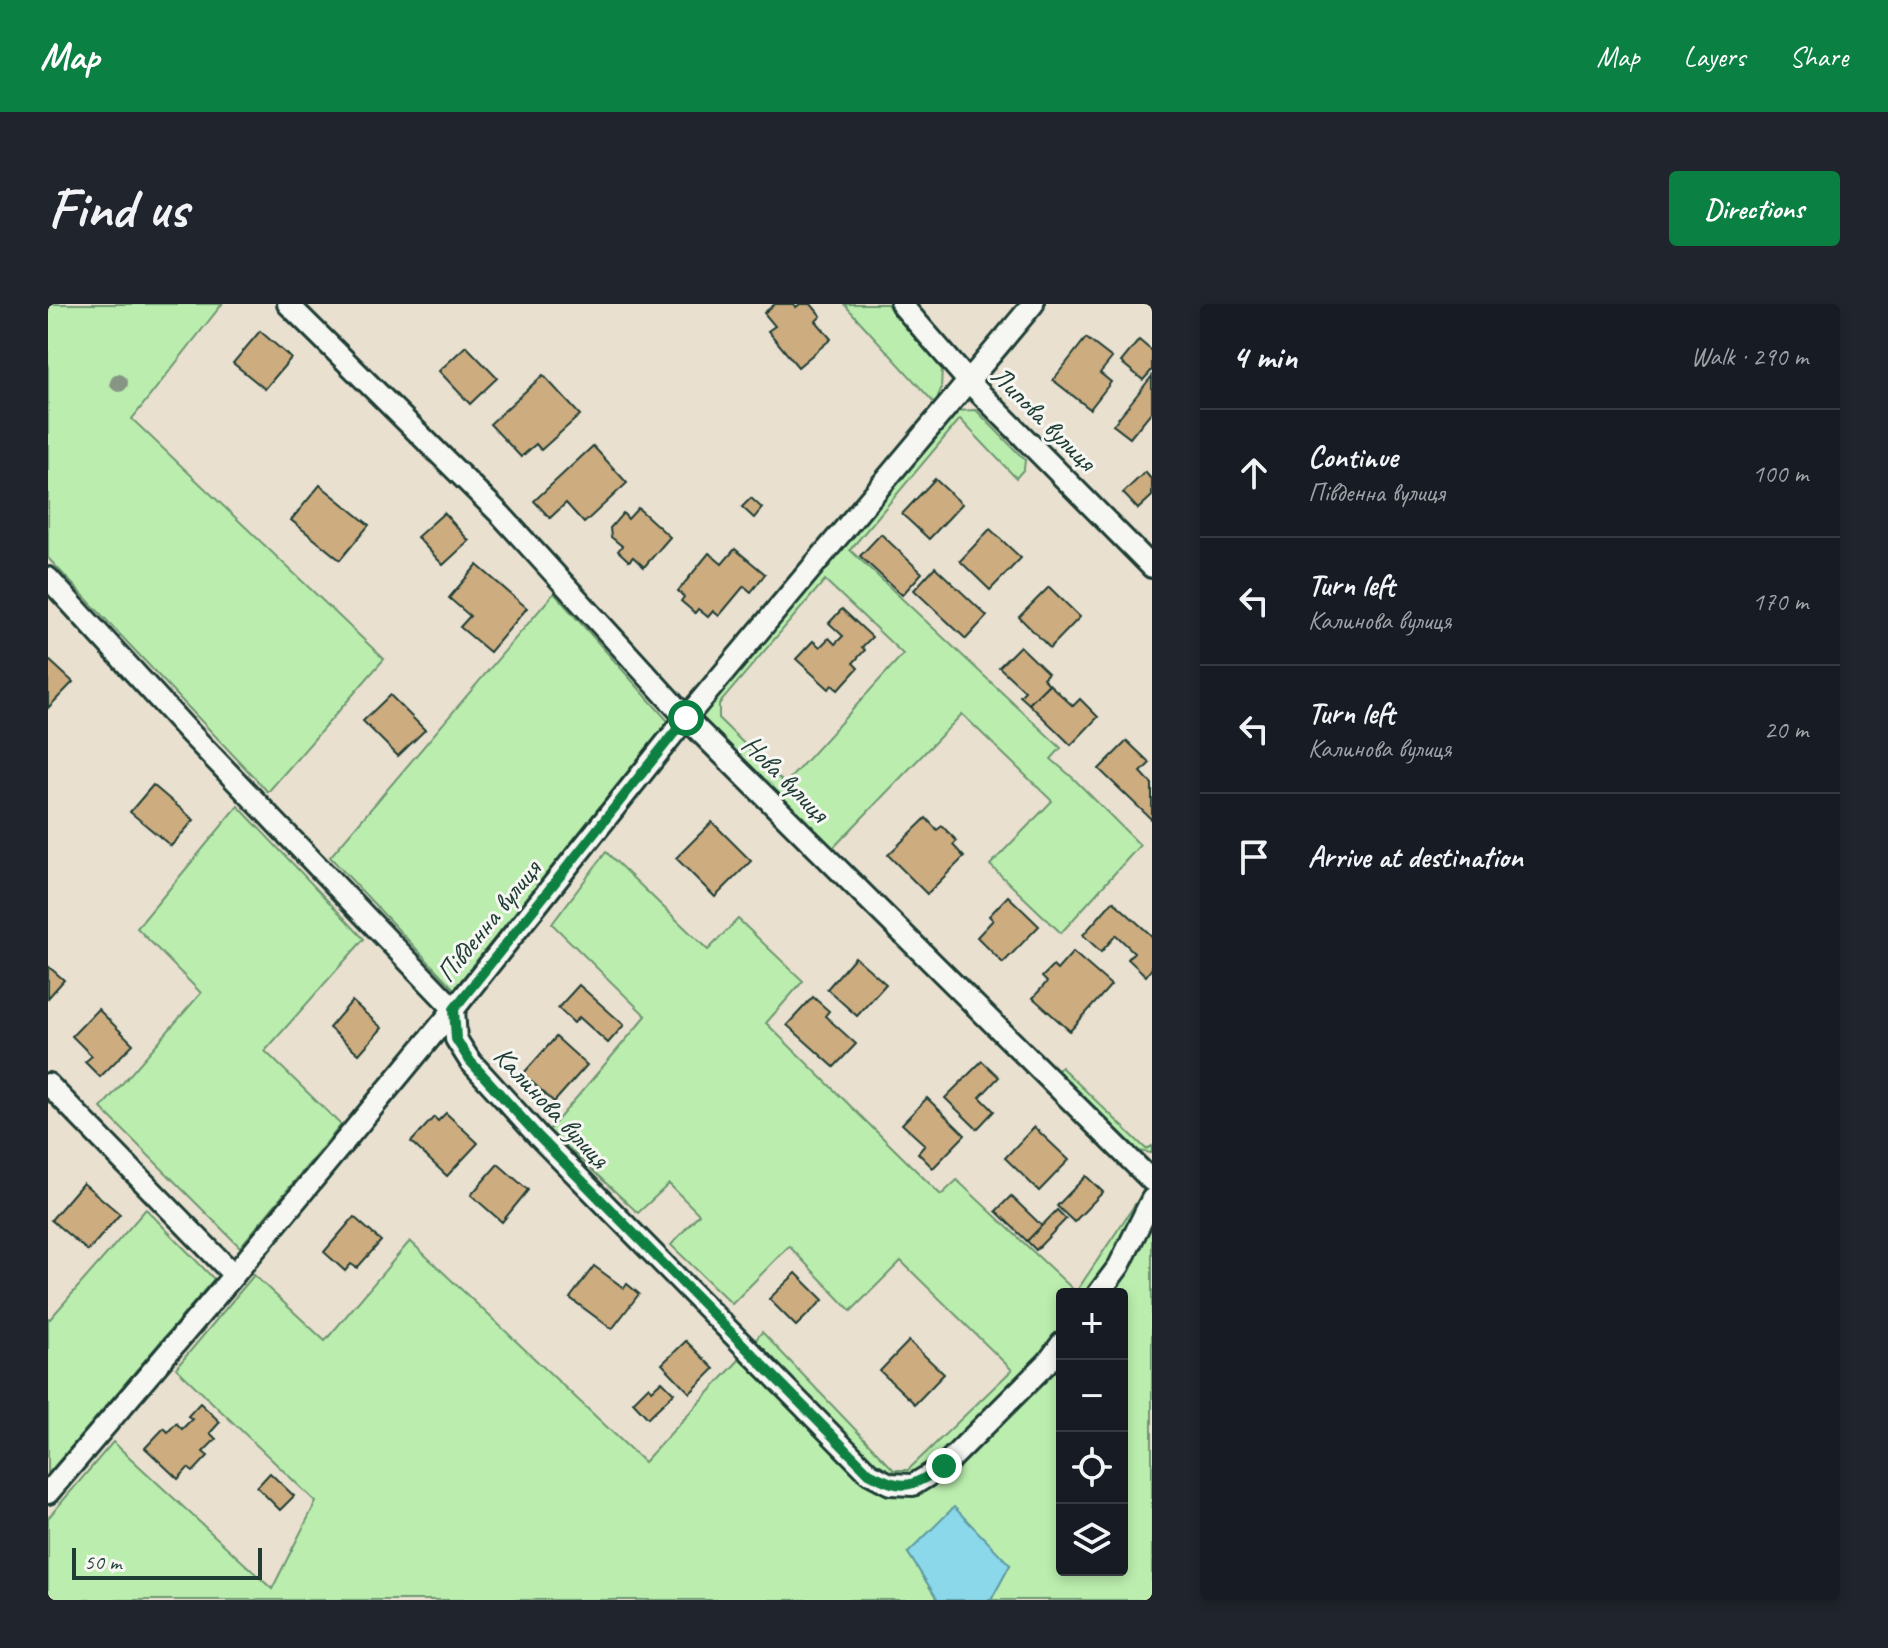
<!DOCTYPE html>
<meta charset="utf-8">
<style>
body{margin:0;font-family:Caveat,sans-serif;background:#20242c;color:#f1f3f6}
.controls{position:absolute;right:24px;bottom:24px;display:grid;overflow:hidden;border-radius:8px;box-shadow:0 4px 12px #0003}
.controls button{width:72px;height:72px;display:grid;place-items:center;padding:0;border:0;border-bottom:2px solid #363941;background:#171b24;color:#f1f3f6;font:40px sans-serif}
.scale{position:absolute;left:24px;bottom:20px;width:190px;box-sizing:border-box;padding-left:8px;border:4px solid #1f3d34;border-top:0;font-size:22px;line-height:28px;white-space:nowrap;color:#1f3d34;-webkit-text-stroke:6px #f6f6f2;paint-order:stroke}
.stop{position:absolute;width:24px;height:24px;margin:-18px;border:6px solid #0b8043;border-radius:50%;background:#fff}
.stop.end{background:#0b8043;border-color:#fff;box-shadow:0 2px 8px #0008}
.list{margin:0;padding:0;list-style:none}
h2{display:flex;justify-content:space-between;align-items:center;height:104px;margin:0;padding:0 32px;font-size:34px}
h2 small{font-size:26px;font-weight:400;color:#9ea1a6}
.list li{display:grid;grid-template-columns:52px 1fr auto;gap:24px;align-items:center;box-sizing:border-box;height:128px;padding:0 32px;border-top:2px solid #363941}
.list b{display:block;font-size:30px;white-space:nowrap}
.list p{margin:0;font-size:26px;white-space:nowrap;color:#9ea1a6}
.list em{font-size:26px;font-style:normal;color:#9ea1a6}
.icon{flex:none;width:44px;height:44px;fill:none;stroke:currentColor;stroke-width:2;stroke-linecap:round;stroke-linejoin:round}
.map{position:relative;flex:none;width:1104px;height:1296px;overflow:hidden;border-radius:8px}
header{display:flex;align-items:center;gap:48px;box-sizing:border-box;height:112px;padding:0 40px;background:#0b8043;color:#fff}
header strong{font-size:38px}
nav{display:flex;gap:44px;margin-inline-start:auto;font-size:28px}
.intro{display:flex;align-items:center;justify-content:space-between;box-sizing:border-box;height:192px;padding:0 48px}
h1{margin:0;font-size:56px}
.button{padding:20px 36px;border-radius:8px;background:#0b8043;color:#fff;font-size:28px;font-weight:700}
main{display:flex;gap:48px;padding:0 48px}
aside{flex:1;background:#171b24;border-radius:8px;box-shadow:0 4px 12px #0003}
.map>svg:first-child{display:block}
.green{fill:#bbeeae;stroke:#6d9671;stroke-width:2;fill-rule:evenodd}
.water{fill:#8bd8eb;stroke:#609aa2;stroke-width:2}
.building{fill:#cdac80;stroke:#1f3d34;stroke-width:2}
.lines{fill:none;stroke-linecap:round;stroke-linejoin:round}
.minor-casing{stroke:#1f3d34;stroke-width:26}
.minor{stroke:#f6f6f2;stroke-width:20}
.tree{fill:#879584}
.route{stroke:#0b8043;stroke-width:10}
.labels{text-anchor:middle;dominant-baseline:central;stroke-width:6;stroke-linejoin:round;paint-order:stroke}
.street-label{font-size:28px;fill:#1f3d34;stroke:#f6f6f2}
</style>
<header>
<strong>Map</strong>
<nav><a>Map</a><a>Layers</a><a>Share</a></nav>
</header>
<div class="intro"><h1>Find us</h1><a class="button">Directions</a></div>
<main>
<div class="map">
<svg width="1104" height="1296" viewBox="0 0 1104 1296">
<rect width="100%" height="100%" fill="#eae0d0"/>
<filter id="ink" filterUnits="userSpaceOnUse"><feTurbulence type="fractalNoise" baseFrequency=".0125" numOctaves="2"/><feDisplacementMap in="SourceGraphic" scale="16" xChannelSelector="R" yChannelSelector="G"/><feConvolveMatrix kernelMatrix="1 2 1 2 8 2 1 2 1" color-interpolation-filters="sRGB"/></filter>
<g filter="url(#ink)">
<!-- green -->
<g class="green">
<path d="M0 0H174L84 115 336 355 220 488 0 254Z"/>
<path d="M796 0H839L894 64 893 85 887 100Z"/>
<path d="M928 106 977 156 976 165 968 174 912 115 802 246 1013 444 1003 455 1025 474 1092 541 1013 629 942 561 1004 497 914 410 785 544 657 423 654 411 907 107ZM777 276 855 350 737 480 671 415V400Z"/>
<path d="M506 289 620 417 406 685 282 553Z"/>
<path d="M190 502 316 635 217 747 293 821 192 943 53 804 153 689 89 624Z"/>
<path d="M558 548 660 646 690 615 755 677 718 719 893 891 909 876 1028 988 1094 890 1099 894 1065 959 1042 990H1014V1028L995 1054 892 1158 863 1174H844L824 1163 706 1038 714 1028 846 1166H860L964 1066 853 957 803 1007 741 942 684 1000 623 941 651 910 621 880 590 909 501 826 598 712 504 620Z"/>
<path d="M1013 763 1098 845 1104 842V849L1085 846 1009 767Z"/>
<path d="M98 905 166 975 0 1170V1014L2 1015Z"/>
<path d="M1104 913V1296H943L962 1261 860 1249 890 1296H0V1214L65 1138 224 1285 268 1198 128 1064 206 971 277 1037 362 937 596 1158 692 1055 816 1175 867 1189 1014 1051V1266H1074V990H1060Z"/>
</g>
<!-- water -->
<path class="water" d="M906 1203 962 1261 943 1296H890L860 1249Z"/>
<!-- building -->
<g class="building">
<path d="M727 0H746L748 3 752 0H763L773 12 768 17 783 35 750 63 720 27 727 22 716 9Z"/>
<path d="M212 27 243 54 217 85 185 59Z"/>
<path d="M1038 34 1064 54 1052 69 1063 78 1042 105 1005 76Z"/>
<path d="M1091 36 1104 47V66L1095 76 1073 58Z"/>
<path d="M418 42 449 74 422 100 391 67Z"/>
<path d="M495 71 532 111 493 146 488 140 473 153 442 120Z"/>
<path d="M1104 72V107L1082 134 1065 121Z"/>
<path d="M545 142 579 179 536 219 518 199 502 214 486 197Z"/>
<path d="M1097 168 1104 176V192L1090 205 1075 189Z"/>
<path d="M887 175 914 200 881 235 854 210Z"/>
<path d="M272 181 321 221 292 256 243 216Z"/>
<path d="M703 194 714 204 706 214 694 203Z"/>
<path d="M590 204 622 233 596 263 585 253 581 257 570 247 574 242 563 233 562 224 575 209 580 215Z"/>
<path d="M396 209 421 237 395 261 369 233Z"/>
<path d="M942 225 973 254 942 286 912 257Z"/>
<path d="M833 230 874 269 854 291 812 252Z"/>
<path d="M687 245 717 270 703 288 696 282 671 312 665 307 660 313 650 305 647 309 633 297 636 293 630 287 661 249 674 260Z"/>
<path d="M429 261 479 304 442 348 412 323 422 312 401 294Z"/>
<path d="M887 263 939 312 918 335 866 286Z"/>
<path d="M1001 283 1032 313 1002 344 971 313Z"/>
<path d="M794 305 824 333 814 343 817 346 805 359 810 364 790 386 784 381 781 385 748 355 765 337 772 343 781 334 787 340 795 332 781 319Z"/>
<path d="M972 342 1000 369 995 374 1001 380 981 400 972 392 977 387 951 363Z"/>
<path d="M0 355 25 378 0 404Z"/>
<path d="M1001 380 1025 402 1032 395 1050 413 1023 441 981 400Z"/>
<path d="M342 391 377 426 350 452 315 417Z"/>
<path d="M1079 437 1102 459 1093 468 1104 480V516L1051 465Z"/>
<path d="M105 481 146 516 123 542 82 508Z"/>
<path d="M878 514 889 526 894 522 909 537 905 541 916 553 879 590 840 551Z"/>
<path d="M664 518 703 557 667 593 628 554Z"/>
<path d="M960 592 991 622 955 659 929 633 945 616 941 612Z"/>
<path d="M1065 597 1104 632V664L1098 672 1080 655 1086 648 1068 631 1053 648 1035 631Z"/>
<path d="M1025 648 1063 681 1022 727 985 694 999 678 994 673 1005 662 1009 666Z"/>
<path d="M807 653 838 680 809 712 779 685Z"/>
<path d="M0 662 16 676 0 694Z"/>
<path d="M531 681 576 721 560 739 531 713 526 719 510 704Z"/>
<path d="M765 693 781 707 777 712 808 740 786 763 739 721Z"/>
<path d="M304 697 334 724 311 750 281 724Z"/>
<path d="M50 705 85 740 52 773 37 758 44 752 24 732Z"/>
<path d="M508 733 539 761 506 798 475 770Z"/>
<path d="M934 757 951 773 932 793 946 807 929 825 897 794Z"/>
<path d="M879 794 917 831 885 864 870 849 877 841 854 820Z"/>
<path d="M398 809 430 839 399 872 363 838 386 813 390 817Z"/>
<path d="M986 823 1021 856 991 887 957 854Z"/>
<path d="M450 860 480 886 454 918 423 891Z"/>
<path d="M1038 872 1055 888 1026 918 1009 902Z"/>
<path d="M35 879 72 910 40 947 3 916Z"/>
<path d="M963 892 994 922 979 937 948 907Z"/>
<path d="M1009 906 1018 915 988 946 979 937Z"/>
<path d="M306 913 333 937 309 964 303 960 297 967 276 948Z"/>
<path d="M546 962 576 984 579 980 591 990 564 1025 522 994Z"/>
<path d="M748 969 775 996 748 1022 721 995Z"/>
<path d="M638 1037 666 1065 642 1089 614 1060Z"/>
<path d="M861 1037 896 1070 867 1100 832 1067Z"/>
<path d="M614 1077 626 1089 600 1114 585 1098 601 1082 604 1086Z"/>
<path d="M152 1099 172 1118 162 1129 168 1135 155 1148 160 1152 145 1168 140 1164 130 1175 97 1144 116 1124 120 1128 128 1119 134 1125 144 1115 140 1112Z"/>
<path d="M222 1169 246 1192 232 1206 209 1183Z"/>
</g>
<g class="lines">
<defs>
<g id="minor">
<path d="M240 0 453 211 638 414 1104 877"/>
<path d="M853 0 920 77 1104 263"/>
<path d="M0 274 140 427 406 705 408 735 422 757 491 833 821 1169 842 1180 865 1181 896 1162 1000 1058 1014 1039"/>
<path d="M0 780 186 971"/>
<path d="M1050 990 1071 962 1104 895"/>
<path d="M0 1189 186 971 406 705 638 414 985 0"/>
</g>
</defs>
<!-- minor casing -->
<use href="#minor" class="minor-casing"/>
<!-- minor -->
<use href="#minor" class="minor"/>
</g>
<!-- trees -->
<circle class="tree" cx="71" cy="79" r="9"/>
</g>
<g class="lines" filter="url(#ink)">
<!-- route -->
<path class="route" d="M638 414 406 705 408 735 422 757 491 833 821 1169C857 1188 863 1183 896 1162"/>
</g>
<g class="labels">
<!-- street labels -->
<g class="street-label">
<text transform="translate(996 114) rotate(45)">Липова вулиця</text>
<text transform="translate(738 474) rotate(45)">Нова вулиця</text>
<text transform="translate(440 617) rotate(-51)">Південна вулиця</text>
<text transform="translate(504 803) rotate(47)">Калинова вулиця</text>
</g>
</g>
</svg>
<div class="controls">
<button>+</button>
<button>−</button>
<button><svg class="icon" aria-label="locate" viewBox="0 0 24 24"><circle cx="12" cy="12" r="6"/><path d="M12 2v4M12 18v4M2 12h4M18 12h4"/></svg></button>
<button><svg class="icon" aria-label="layers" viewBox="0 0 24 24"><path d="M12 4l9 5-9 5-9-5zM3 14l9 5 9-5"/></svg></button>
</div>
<div class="scale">50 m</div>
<div class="stop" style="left:638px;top:414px"></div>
<div class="stop end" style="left:896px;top:1162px"></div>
</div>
<aside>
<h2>4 min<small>Walk · 290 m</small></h2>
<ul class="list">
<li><svg class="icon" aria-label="ahead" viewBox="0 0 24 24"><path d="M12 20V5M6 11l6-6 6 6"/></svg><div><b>Continue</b><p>Південна вулиця</p></div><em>100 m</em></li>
<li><svg class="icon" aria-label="left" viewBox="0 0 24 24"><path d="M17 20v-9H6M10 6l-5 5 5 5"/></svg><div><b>Turn left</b><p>Калинова вулиця</p></div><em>170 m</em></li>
<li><svg class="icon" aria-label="left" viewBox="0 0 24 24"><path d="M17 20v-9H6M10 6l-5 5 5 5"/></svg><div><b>Turn left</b><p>Калинова вулиця</p></div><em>20 m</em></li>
<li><svg class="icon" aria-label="arrive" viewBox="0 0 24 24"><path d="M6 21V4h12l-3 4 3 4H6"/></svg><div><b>Arrive at destination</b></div></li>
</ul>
</aside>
</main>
